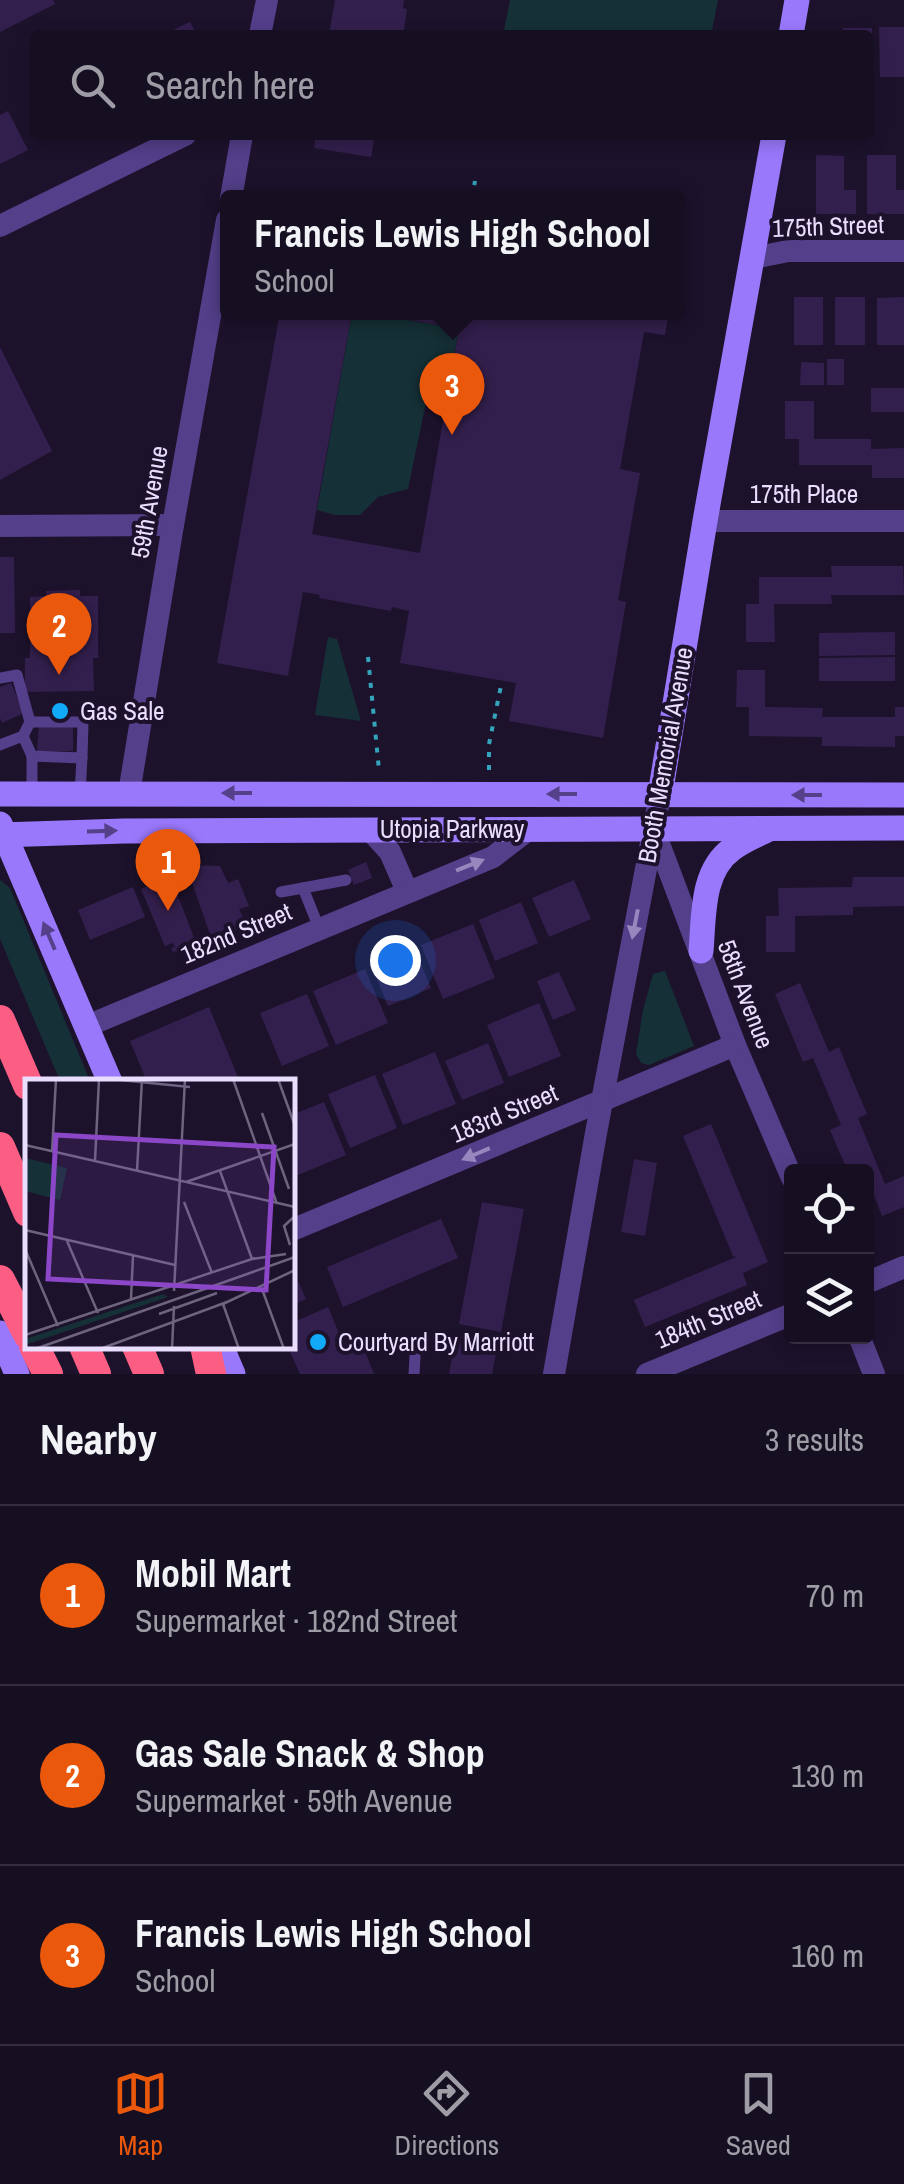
<!DOCTYPE html>
<meta charset="utf-8">
<style>
body{margin:0;font-family:"Archivo Narrow",sans-serif;background:#231c2e;color:#f1f3f6}
.controls{position:absolute;right:30px;bottom:30px;display:grid;overflow:hidden;border-radius:10px;box-shadow:0 5px 15px #0003}
.controls button{width:90px;height:90px;display:grid;place-items:center;padding:0;border:0;border-bottom:2px solid #352e3f;background:#160e21;color:#f1f3f6;font:50px sans-serif}
.you{position:absolute;left:395px;top:960px;width:35px;height:35px;margin:-25px;border:8px solid #fff;border-radius:50%;background:#1a73e8;box-shadow:0 0 0 15px #1a73e833}
.badge{display:grid;place-items:center;width:65px;height:65px;border-radius:50%;background:#ea580c;color:#fff;font-size:32px;font-weight:700}
.pin{position:absolute;translate:-50% -82px;filter:drop-shadow(0 2px 5px #0008)}
.pin::after{content:'';position:absolute;top:52px;width:35px;height:30px;background:inherit;clip-path:polygon(0 0,100% 0,50% 100%)}
.popup{position:absolute;left:220px;top:190px;width:465px;height:130px;box-sizing:border-box;display:grid;place-content:center;border-radius:10px;background:#160e21;filter:drop-shadow(0 2px 8px #0005);font-size:32px;white-space:nowrap;color:#9e9ca5}
.popup b{font-size:38px;color:#f1f3f6}
.popup::after{content:'';position:absolute;left:50%;top:100%;margin-left:-20px;border:20px solid transparent;border-top-color:#160e21}
.list{margin:0;padding:0;list-style:none}
h2{display:flex;justify-content:space-between;align-items:center;height:130px;margin:0;padding:0 40px;font-size:42px}
h2 small{font-size:32px;font-weight:400;color:#9e9ca5}
.list li{display:grid;grid-template-columns:65px 1fr auto;gap:30px;align-items:center;box-sizing:border-box;height:180px;padding:0 40px;border-top:2px solid #352e3f}
.list b{display:block;font-size:38px;white-space:nowrap}
.list p{margin:0;font-size:32px;white-space:nowrap;color:#9e9ca5}
.list em{font-size:32px;font-style:normal;color:#9e9ca5}
.icon{flex:none;width:55px;height:55px;fill:none;stroke:currentColor;stroke-width:2;stroke-linecap:round;stroke-linejoin:round}
.map{position:relative;flex:none;width:904px;height:1374px;overflow:hidden}
.search{position:absolute;background:#160e21;box-shadow:0 5px 15px #0003;left:30px;right:30px;top:30px;height:110px;display:flex;align-items:center;gap:25px;box-sizing:border-box;padding:0 35px;border-radius:10px;color:#9e9ca5;font-size:38px}
.sheet{height:670px;background:#160e21}
nav{display:flex;justify-content:space-around;align-items:center;box-sizing:border-box;height:140px;border-top:2px solid #352e3f;background:#160e21;font-size:28px;color:#9e9ca5}
nav a{display:grid;justify-items:center;gap:5px}
nav .on{color:#ea580c}
.map>svg:first-child{display:block}
.green{fill:#153036}
.building{fill:#331f4d}
.lines{fill:none;stroke-linecap:round;stroke-linejoin:round}
.path{stroke:#34a4bc;stroke-width:4;stroke-dasharray:5 8;stroke-linecap:butt}
.lane{stroke:#533f8a;stroke-width:11}
.street{stroke:#533f8a;stroke-width:22}
.secondary{stroke:#9a78fc;stroke-width:25}
.highway{stroke:#fb5d83;stroke-width:30}
.tree{fill:#47838d}
.oneway{fill:#55408a}
.oneway2{fill:#9787be}
.poi-dot{fill:#10aaf9;stroke:#1d122c;stroke-width:4}
.labels{text-anchor:middle;dominant-baseline:central;stroke-width:8;stroke-linejoin:round;paint-order:stroke}
.street-label{font-size:25px;fill:#eadefe;stroke:#1d122c}
.poi-label{font-size:25px;fill:#eadefe;stroke:#1d122c;text-anchor:start}
.inset-road{fill:none;stroke:#6f6480;stroke-width:2.5}
.view{fill:#8c47c8;fill-opacity:0.15;stroke:#8c47c8;stroke-width:5}
.inset-edge{fill:none;stroke:#eadefe;stroke-width:5}
</style>
<div class="map">
<svg width="904" height="1374" viewBox="0 0 904 1374">
<rect width="100%" height="100%" fill="#1d122c"/>
<!-- green -->
<g class="green">
<path d="M510 0H718L711 35H503Z"/>
<path d="M352 313H368L459 329 449 385 430 383 408 489 378 497 360 515H335L317 510Z"/>
<path d="M328 637 337 639 361 721 315 715Z"/>
<path d="M0 880 10 888 90 1081H60L0 939Z"/>
<path d="M665 971 694 1046 649 1065 641 1063 636 1054 643 1010 653 974Z"/>
</g>
<!-- building -->
<g class="building">
<path d="M0 0H53L55 4 0 32Z"/>
<path d="M335 0H404L403 8 407 9 403 35H329Z"/>
<path d="M190 22 197 35H163Z"/>
<path d="M879 27H904V77H880Z"/>
<rect x="843" y="28" width="29" height="7"/>
<path d="M8 111 28 150 0 164V115Z"/>
<path d="M316 135H375L371 157 314 148Z"/>
<path d="M816 155 844 156V190H856V214H816Z"/>
<path d="M867 155H896V190H904V214H867Z"/>
<rect x="794" y="297" width="29" height="48"/>
<rect x="835" y="297" width="30" height="48"/>
<path d="M904 297V345H877V298Z"/>
<path d="M280 312H352L312 534 420 553 459 329 379 314V312H669L665 335 644 332 620 469 640 473 618 600 626 602 603 738 509 721 516 683 400 663 409 611 392 607 391 611 319 598 320 595 303 592 288 676 217 663Z"/>
<path d="M0 347 52 451 0 480Z"/>
<rect x="827" y="359" width="17" height="26"/>
<path d="M801 362 824 363V385H800Z"/>
<rect x="871" y="388" width="33" height="24"/>
<path d="M785 401H814V439H871V449L904 448V478H872V465H799V439H785Z"/>
<path d="M0 557H14L15 633H0Z"/>
<path d="M831 566H903L904 595H831L832 604H774L775 642H746V604H759V577H832Z"/>
<path d="M80 590V596H98V658H93L94 691 25 692V658H30V597L46 596V591Z"/>
<path d="M895 632V655L819 656V633Z"/>
<path d="M895 657V681H819V658Z"/>
<path d="M737 670H765V707L823 708 822 717H895V707H904V736H895V747L822 746V737L749 736V707H736Z"/>
<path d="M11 683 24 713 2 723 0 718V687Z"/>
<path d="M39 725 73 726V751H37Z"/>
<path d="M366 862 372 878 354 885 348 870Z"/>
<path d="M186 865 220 866 228 883 238 879 249 906 239 909 247 926 212 940Z"/>
<path d="M170 876 197 945 178 953 176 951 173 952 171 948 175 947 173 943 165 946 141 889Z"/>
<path d="M853 877H904V906L853 907V915L795 916V952H766V916H779L778 888 852 887Z"/>
<path d="M574 880 591 919 549 937 532 898Z"/>
<path d="M133 887 145 917 90 940 78 910Z"/>
<path d="M521 902 538 943 495 961 479 920Z"/>
<path d="M473 924 495 978 443 999 421 945Z"/>
<path d="M414 947 431 988 388 1006 371 965Z"/>
<path d="M365 969 388 1023 336 1045 313 991Z"/>
<path d="M559 972 576 1010 553 1020 537 981Z"/>
<path d="M800 983 829 1052 839 1047 853 1081 867 1114 858 1118 885 1184 904 1176V1207L882 1216 872 1190 866 1192V1172H848L830 1130 841 1125 813 1058 803 1062 775 994Z"/>
<path d="M307 994 329 1046 282 1066 260 1013Z"/>
<path d="M539 1003 561 1056 509 1077 487 1025Z"/>
<path d="M209 1007 240 1082H147L130 1041Z"/>
<path d="M488 1043 504 1083 462 1100 445 1061Z"/>
<path d="M435 1052 456 1104 403 1125 382 1074Z"/>
<path d="M375 1075 397 1128 350 1148 328 1094Z"/>
<path d="M324 1102 346 1155 298 1175 292 1162V1115Z"/>
<path d="M711 1124 768 1262 743 1273 747 1285 645 1327 634 1300 736 1257 733 1256 683 1136Z"/>
<path d="M634 1159 657 1163 645 1236 621 1232Z"/>
<path d="M482 1202 524 1209 501 1332 459 1324Z"/>
<path d="M441 1219 458 1258 343 1307 327 1267Z"/>
<path d="M292 1267 306 1299 292 1305Z"/>
<path d="M328 1307 343 1343 359 1337 374 1374H300L290 1352 296 1349 292 1340V1323Z"/>
<path d="M456 1335 498 1342 492 1374H449Z"/>
</g>
<g class="lines">
<!-- path -->
<g class="path">
<path d="M472 198 475 181"/>
<path d="M368 657 379 770"/>
<path d="M489 770V744L502 681"/>
</g>
<!-- lane -->
<g class="lane">
<path d="M0 678 17 675 30 722 23 736 0 745"/>
<path d="M23 736 32 756 82 758 83 722H30"/>
<path d="M32 756V794"/>
<path d="M80 794 82 758"/>
<path d="M281 892 303 888"/>
<path d="M319 928 303 888 346 880"/>
<path d="M414 1374 415 1356"/>
</g>
<!-- street -->
<g class="street">
<path d="M260 35 267 0"/>
<path d="M231 198 242 135"/>
<path d="M0 226 185 135"/>
<path d="M753 258 788 251H904"/>
<path d="M705 521H904"/>
<path d="M0 526 173 525"/>
<path d="M129 793 173 525 227 220"/>
<path d="M653 828 735 1045 792 1178"/>
<path d="M369 829 390 852 407 891"/>
<path d="M87 1026 493 857 528 830"/>
<path d="M292 1230 735 1045"/>
<path d="M866 1283 904 1267"/>
<path d="M859 1336 874 1374"/>
<path d="M554 1374 596 1133 660 795"/>
<path d="M647 1374 792 1314"/>
</g>
<!-- secondary -->
<g class="secondary">
<path d="M791 35 797 0"/>
<path d="M0 794 904 795"/>
<path d="M660 795 705 521 774 135"/>
<path d="M0 824 110 1082"/>
<path d="M0 835 124 831 904 828"/>
<path d="M701 951C704 917 701 871 732 849 742 841 755 836 767 830"/>
<path d="M0 1333 17 1374"/>
<path d="M221 1346 233 1374"/>
</g>
<!-- highway -->
<g class="highway">
<path d="M0 1020 28 1085"/>
<path d="M0 1147 28 1212"/>
<path d="M0 1280 28 1334"/>
<path d="M34 1346 48 1374"/>
<path d="M84 1346 96 1374"/>
<path d="M137 1346 149 1374"/>
<path d="M205 1346 211 1374"/>
</g>
</g>
<!-- trees -->
<circle class="tree" cx="173" cy="851" r="9"/>
<!-- one-way arrows -->
<defs><path id="oneway-solid" d="M-6-.8H1V-3.2L6.5 0L1 3.2V.8H-6Z" transform="scale(2.5)"/></defs>
<g class="oneway">
<use href="#oneway-solid" transform="translate(237 793) rotate(-180)"/>
<use href="#oneway-solid" transform="translate(562 794) rotate(-180)"/>
<use href="#oneway-solid" transform="translate(807 795) rotate(-180)"/>
<use href="#oneway-solid" transform="translate(102 831) rotate(-2)"/>
<use href="#oneway-solid" transform="translate(49 936) rotate(-113)"/>
</g>
<g class="oneway2">
<use href="#oneway-solid" transform="translate(470 865) rotate(-22)"/>
<use href="#oneway-solid" transform="translate(635 924) rotate(101)"/>
<use href="#oneway-solid" transform="translate(476 1154) rotate(157)"/>
</g>
<!-- markers -->
<g class="poi-dot">
<circle cx="60" cy="711" r="10"/>
<circle cx="318" cy="1342" r="10"/>
</g>
<g class="labels">
<!-- street labels -->
<g class="street-label">
<text transform="translate(828 226) rotate(-2)">175th Street</text>
<text x="804" y="494">175th Place</text>
<text transform="translate(149 502) rotate(-80)">59th Avenue</text>
<text transform="translate(665 755) rotate(-80)">Booth Memorial Avenue</text>
<text x="452" y="829">Utopia Parkway</text>
<text transform="translate(236 933) rotate(-23)">182nd Street</text>
<text transform="translate(746 994) rotate(69)">58th Avenue</text>
<text transform="translate(504 1113) rotate(-23)">183rd Street</text>
<text transform="translate(708 1319) rotate(-23)">184th Street</text>
</g>
<!-- poi labels -->
<g class="poi-label">
<text x="80" y="711">Gas Sale</text>
<text x="338" y="1342">Courtyard By Marriott</text>
</g>
</g>
<!-- overview -->
<g transform="translate(25 1079)">
<rect width="270" height="270" fill="#1d122c"/>
<path d="M0 79 42 89 35 121 0 112ZM138 215 143 218 0 266V260Z" fill="#153036"/>
<path class="inset-road" d="M85 0 165 8M208 0 252 125M253 0 270 47M237 34 264 110M0 66 270 128M27 73 31 0M70 82 74 0M112 92 117 0M195 92 227 180M161 103 270 65M159 123 187 194M0 151 150 186M42 162 73 234M265 166 259 147 270 137M0 170 33 247M227 180 261 175M237 210 259 270M149 212 160 0M106 220 108 177M198 225 214 270M198 225 270 191M134 235 192 214M0 256 230 179M10 270 270 178M75 270 202 223M147 270 149 227"/>
<path class="view" d="M31 56 249 68 241 211 23 200Z"/>
<rect width="270" height="270" class="inset-edge"/>
</g>
</svg>
<div class="controls">
<button><svg class="icon" aria-label="locate" viewBox="0 0 24 24"><circle cx="12" cy="12" r="6"/><path d="M12 2v4M12 18v4M2 12h4M18 12h4"/></svg></button>
<button><svg class="icon" aria-label="layers" viewBox="0 0 24 24"><path d="M12 4l9 5-9 5-9-5zM3 14l9 5 9-5"/></svg></button>
</div>
<div class="you"></div>
<div class="pin badge" style="left:168px;top:911px">1</div>
<div class="pin badge" style="left:59px;top:675px">2</div>
<div class="pin badge" style="left:452px;top:435px">3</div>
<div class="popup"><b>Francis Lewis High School</b>School</div>
<div class="search"><svg class="icon" aria-label="search" viewBox="0 0 24 24"><circle cx="10" cy="10" r="6"/><path d="M15 15l6 6"/></svg>Search here</div>
</div>
<section class="sheet">
<h2>Nearby<small>3 results</small></h2>
<ul class="list">
<li><span class="badge">1</span><div><b>Mobil Mart</b><p>Supermarket · 182nd Street</p></div><em>70 m</em></li>
<li><span class="badge">2</span><div><b>Gas Sale Snack &amp; Shop</b><p>Supermarket · 59th Avenue</p></div><em>130 m</em></li>
<li><span class="badge">3</span><div><b>Francis Lewis High School</b><p>School</p></div><em>160 m</em></li>
</ul>
</section>
<nav>
<a class="on"><svg class="icon" aria-label="map" viewBox="0 0 24 24"><path d="M3 6l6-2 6 2 6-2v14l-6 2-6-2-6 2zM9 4v14M15 6v14"/></svg>Map</a>
<a><svg class="icon" aria-label="directions" viewBox="0 0 24 24"><path d="M12 3l9 9-9 9-9-9zM9 14v-3h6M13 9l2 2-2 2"/></svg>Directions</a>
<a><svg class="icon" aria-label="saved" viewBox="0 0 24 24"><path d="M7 4h10v16l-5-4-5 4z"/></svg>Saved</a>
</nav>
